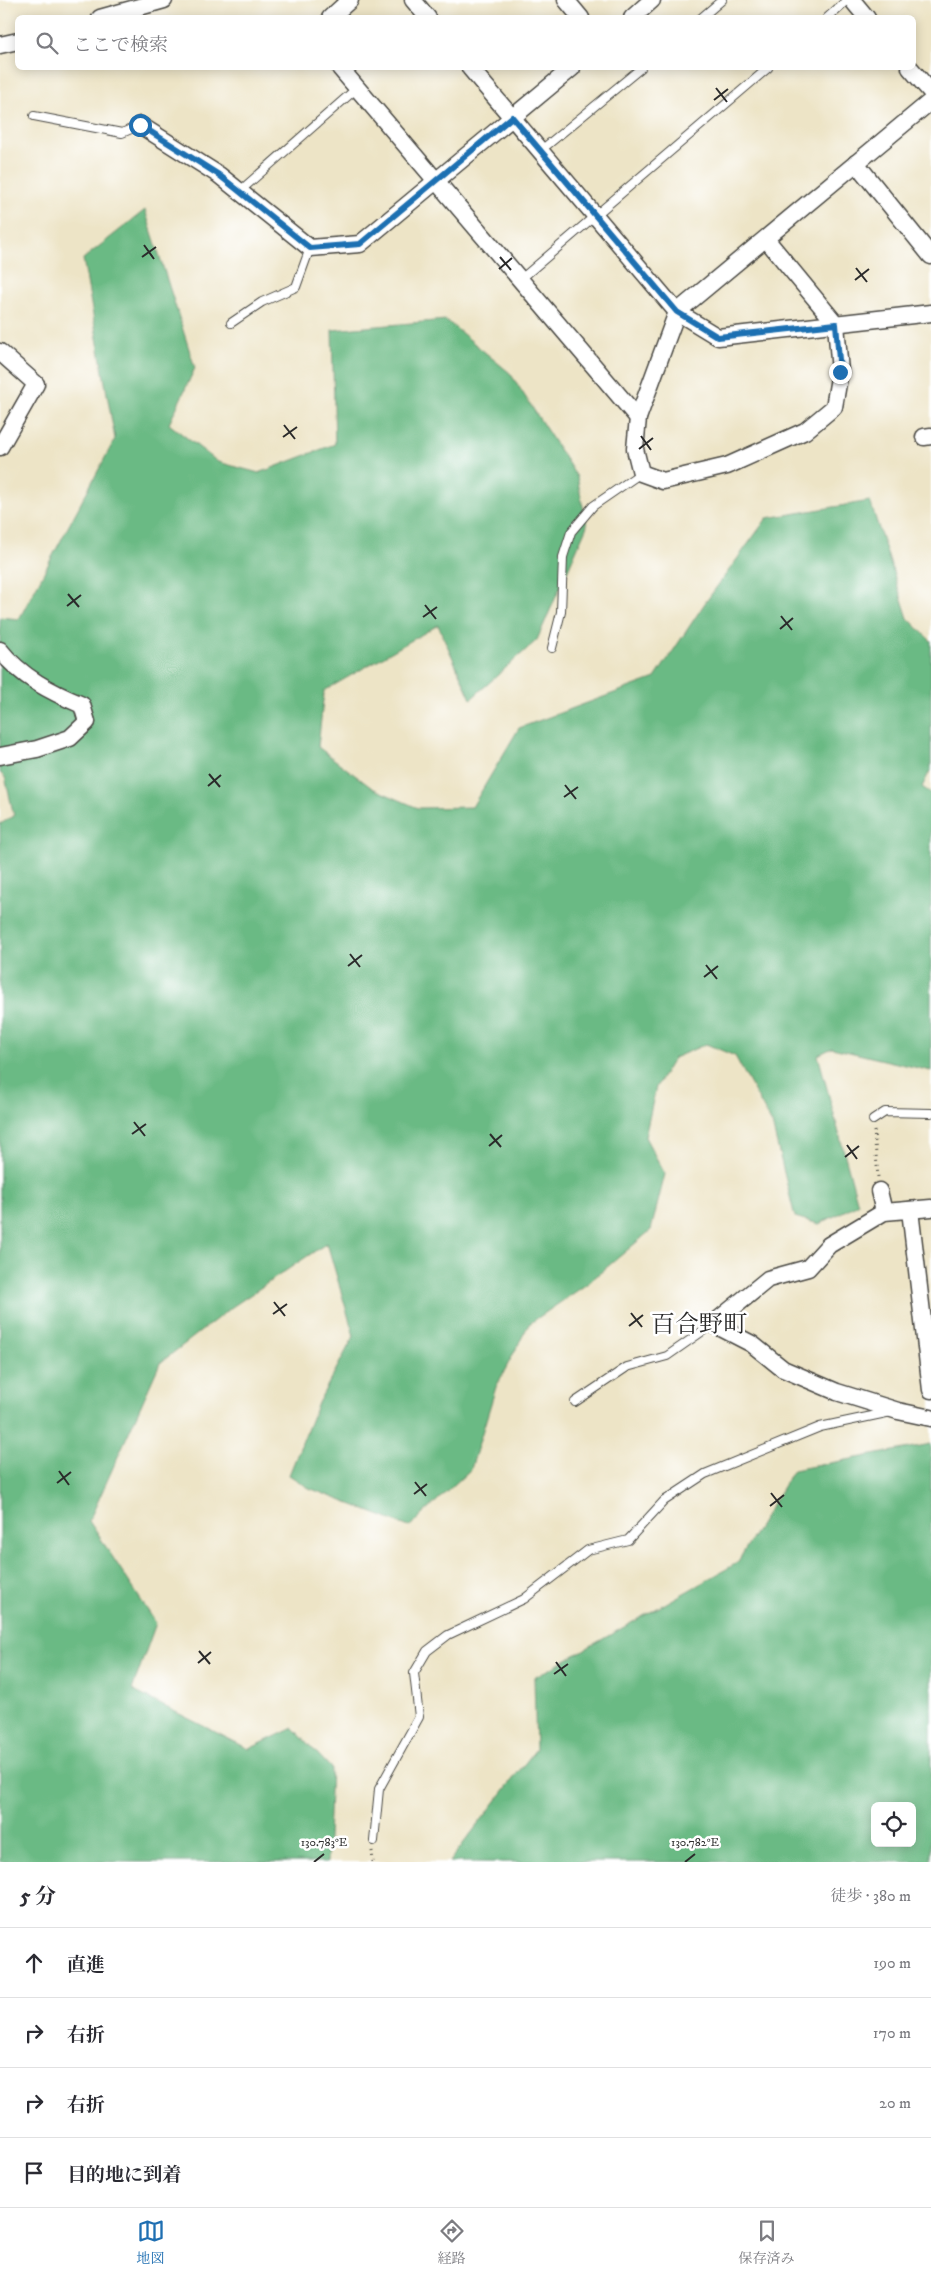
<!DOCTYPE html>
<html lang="ja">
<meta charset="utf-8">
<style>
body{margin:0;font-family:"IM FELL DW Pica","Noto Serif JP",serif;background:#f7f7f7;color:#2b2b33}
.controls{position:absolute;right:15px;bottom:15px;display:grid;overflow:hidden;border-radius:8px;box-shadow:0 2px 12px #0003}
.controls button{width:45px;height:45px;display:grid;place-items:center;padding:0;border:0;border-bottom:1px solid #e1e1e2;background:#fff;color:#2b2b33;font:25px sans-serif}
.stop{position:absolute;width:15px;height:15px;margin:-11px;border:4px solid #1f6fb2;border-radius:50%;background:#fff}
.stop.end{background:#1f6fb2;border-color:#fff;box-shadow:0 1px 5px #0008}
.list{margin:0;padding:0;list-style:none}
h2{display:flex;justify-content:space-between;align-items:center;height:65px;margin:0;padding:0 20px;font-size:21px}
h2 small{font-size:16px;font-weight:400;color:#7c7c81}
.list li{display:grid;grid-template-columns:32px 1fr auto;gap:15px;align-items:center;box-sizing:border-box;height:70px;padding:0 20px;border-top:1px solid #e1e1e2}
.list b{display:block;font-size:19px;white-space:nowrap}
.list em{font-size:16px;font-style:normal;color:#7c7c81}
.icon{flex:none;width:28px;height:28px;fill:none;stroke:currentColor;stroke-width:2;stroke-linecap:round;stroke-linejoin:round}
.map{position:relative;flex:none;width:931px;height:1862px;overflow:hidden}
.search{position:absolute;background:#fff;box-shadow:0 2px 12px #0003;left:15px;right:15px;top:15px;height:55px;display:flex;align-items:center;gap:12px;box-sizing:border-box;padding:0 18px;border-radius:8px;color:#7c7c81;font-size:19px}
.sheet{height:345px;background:#fff}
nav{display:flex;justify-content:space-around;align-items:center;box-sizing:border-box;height:70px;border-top:1px solid #e1e1e2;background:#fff;font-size:14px;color:#7c7c81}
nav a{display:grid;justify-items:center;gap:2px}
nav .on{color:#1f6fb2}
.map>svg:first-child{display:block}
.forest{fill:#6aba84;stroke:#4a7258;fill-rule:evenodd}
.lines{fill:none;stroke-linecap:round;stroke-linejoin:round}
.lane-casing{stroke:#484742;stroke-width:10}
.street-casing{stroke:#484742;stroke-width:19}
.path{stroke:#484742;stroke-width:3;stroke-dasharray:1 4;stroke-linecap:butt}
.lane{stroke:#fff;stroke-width:8}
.street{stroke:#fff;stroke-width:16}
.route{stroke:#1f6fb2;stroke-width:6}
.ticks{fill:none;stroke:#2b2b2b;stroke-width:2}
.labels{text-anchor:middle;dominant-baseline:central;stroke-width:5;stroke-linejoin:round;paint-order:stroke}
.quarter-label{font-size:24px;fill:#2b2b2b;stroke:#fff}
.ticks-label{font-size:12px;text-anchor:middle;fill:#2b2b2b;stroke:#fff;stroke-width:5;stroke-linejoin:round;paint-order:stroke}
</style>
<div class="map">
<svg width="931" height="1862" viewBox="0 0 931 1862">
<rect width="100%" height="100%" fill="#fff"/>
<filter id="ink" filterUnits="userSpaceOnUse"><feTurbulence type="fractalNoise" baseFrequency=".02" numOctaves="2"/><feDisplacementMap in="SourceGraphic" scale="10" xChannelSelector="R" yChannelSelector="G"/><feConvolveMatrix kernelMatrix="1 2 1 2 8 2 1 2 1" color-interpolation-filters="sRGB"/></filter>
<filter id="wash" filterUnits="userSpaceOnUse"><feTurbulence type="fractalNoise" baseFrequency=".0096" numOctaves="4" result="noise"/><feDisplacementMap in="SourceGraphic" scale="20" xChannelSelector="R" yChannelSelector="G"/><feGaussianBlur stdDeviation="1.12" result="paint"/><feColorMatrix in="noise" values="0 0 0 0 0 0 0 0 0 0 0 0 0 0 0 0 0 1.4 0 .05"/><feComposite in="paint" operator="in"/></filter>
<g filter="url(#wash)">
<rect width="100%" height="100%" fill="#ede4c6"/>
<!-- forest -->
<g class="forest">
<path d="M145 210 195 368 169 424 218 462 259 473 335 444 332 330 446 320 510 373 577 477 587 526 537 640 471 699 438 625 324 691 318 747 372 788 418 808 472 807 519 728 655 678 705 603 767 518 870 501 908 618 931 641V769L922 787 931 793V1071L832 1048 818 1055 858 1204 819 1224 795 1217 772 1124 735 1056 706 1044 674 1058 656 1087 645 1137 665 1174 651 1230 587 1284 529 1324 496 1387 471 1469 409 1527 309 1488 289 1475 318 1403 354 1336 327 1243 232 1307 160 1363 89 1521 156 1623 132 1690 249 1749 293 1728 331 1768 327 1862H0V824L14 816 5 777 0 773V617L19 619 115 439 83 259Z"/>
<path d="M931 1444V1862H449L536 1749 534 1678 737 1563 793 1470ZM875 1806H912V1843H875Z"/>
</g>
</g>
<g filter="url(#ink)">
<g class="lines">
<defs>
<g id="lane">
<path d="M701 18 722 0"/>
<path d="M827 18 847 0"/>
<path d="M34 116 122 133 140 125"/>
<path d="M540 151 641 68"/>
<path d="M240 191 357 88"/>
<path d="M521 279 768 68"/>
<path d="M231 323 262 302 296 287 310 248"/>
<path d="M552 648 561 612 563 557 571 532 593 506 641 473"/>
<path d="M873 1120 885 1112 931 1113"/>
<path d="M575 1402 627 1367 667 1356 713 1324"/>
<path d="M374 1841 379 1789 419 1717 414 1673 427 1651 448 1635 524 1599 588 1550 628 1540 664 1501 705 1474 820 1427 891 1412"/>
</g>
<g id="street">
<path d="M413 0 428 18"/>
<path d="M566 0 581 18"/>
<path d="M852 0 867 18"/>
<path d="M100 18 164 0"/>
<path d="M330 18 350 0"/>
<path d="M632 18 652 0"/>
<path d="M0 45 18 41"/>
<path d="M340 68 638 418"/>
<path d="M470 68 677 312 718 337 931 313"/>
<path d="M910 68 931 92"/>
<path d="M140 125 219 175 310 248 360 244 572 68"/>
<path d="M856 163 931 256"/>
<path d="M766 239 836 324 840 372 834 407 805 431 727 466 663 481 641 473 635 449 638 418 677 312 931 101"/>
<path d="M0 352 36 384 0 447"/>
<path d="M924 437 931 436"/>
<path d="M0 650C21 677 51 692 82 705L87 722 70 738 37 749 0 756"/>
<path d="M879 1191 884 1212"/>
<path d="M931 1208 884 1212 829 1245 808 1268 768 1279 713 1324 752 1344 783 1369 837 1392 898 1411 931 1418"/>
<path d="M910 1210 931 1390"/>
</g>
</defs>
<!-- lane casing -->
<use href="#lane" class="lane-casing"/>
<!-- street casing -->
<use href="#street" class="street-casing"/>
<!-- path -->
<g class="path">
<path d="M874 1131 878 1177"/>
<path d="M372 1851 373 1862"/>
</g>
<!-- lane -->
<use href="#lane" class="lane"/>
<!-- street -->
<use href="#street" class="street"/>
</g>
</g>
<g class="lines" filter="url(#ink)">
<!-- route -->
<path class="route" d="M140 125 219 175 310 248 360 244 512 117 677 312 718 337 836 324 840 372"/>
</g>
<!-- ticks -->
<path class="ticks" d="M716 88 727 102M714 100 728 89M144 245 154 259M142 257 156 247M500 257 511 270M856 268 867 282M499 269 512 258M855 280 869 269M284 425 295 439M641 436 651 450M283 437 297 427M639 449 653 438M68 594 79 607M425 605 436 619M67 606 81 595M781 616 792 630M423 617 437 607M780 629 793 618M209 774 220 787M565 785 576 799M208 786 221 775M564 797 578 787M350 954 360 967M706 965 717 979M348 966 362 955M704 977 718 966M134 1122 145 1136M132 1134 146 1124M490 1134 501 1147M847 1145 857 1159M489 1146 502 1135M845 1157 859 1146M274 1302 285 1316M631 1313 642 1327M273 1314 287 1304M629 1326 643 1315M59 1471 69 1485M415 1482 426 1496M57 1483 71 1472M771 1493 782 1507M414 1494 427 1484M770 1506 784 1495M199 1651 210 1664M556 1662 566 1676M198 1663 211 1652M554 1674 568 1664M314 1862 324 1854M685 1862 695 1854"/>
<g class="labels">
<!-- quarter labels -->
<g class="quarter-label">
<text x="699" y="1325">百合野町</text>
</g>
</g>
<g class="ticks-label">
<text x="324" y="1846">130.783°E</text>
<text x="695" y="1846">130.782°E</text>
</g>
</svg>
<div class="controls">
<button><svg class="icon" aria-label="locate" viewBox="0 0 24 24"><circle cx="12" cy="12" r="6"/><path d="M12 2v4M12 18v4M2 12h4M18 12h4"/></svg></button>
</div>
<div class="stop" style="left:140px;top:125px"></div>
<div class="stop end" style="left:840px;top:372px"></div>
<div class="search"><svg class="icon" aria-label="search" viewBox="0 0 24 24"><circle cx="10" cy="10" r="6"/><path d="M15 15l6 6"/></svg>ここで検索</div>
</div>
<section class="sheet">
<h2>5 分<small>徒歩 · 380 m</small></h2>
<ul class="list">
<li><svg class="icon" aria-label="ahead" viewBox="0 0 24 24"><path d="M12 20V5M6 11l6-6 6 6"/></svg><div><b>直進</b></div><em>190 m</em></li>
<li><svg class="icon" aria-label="right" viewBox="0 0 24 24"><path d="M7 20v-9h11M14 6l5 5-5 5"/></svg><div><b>右折</b></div><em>170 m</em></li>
<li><svg class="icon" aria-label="right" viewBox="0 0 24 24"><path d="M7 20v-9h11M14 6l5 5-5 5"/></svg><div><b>右折</b></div><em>20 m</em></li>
<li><svg class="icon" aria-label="arrive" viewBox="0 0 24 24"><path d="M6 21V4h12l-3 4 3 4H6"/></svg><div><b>目的地に到着</b></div></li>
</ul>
</section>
<nav>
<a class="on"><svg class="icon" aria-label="map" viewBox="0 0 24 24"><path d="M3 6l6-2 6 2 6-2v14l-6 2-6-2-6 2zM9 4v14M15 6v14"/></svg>地図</a>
<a><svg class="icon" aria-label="directions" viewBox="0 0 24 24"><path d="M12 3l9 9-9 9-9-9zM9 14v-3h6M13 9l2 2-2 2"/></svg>経路</a>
<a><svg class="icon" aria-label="saved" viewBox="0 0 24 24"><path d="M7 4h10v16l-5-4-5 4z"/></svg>保存済み</a>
</nav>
